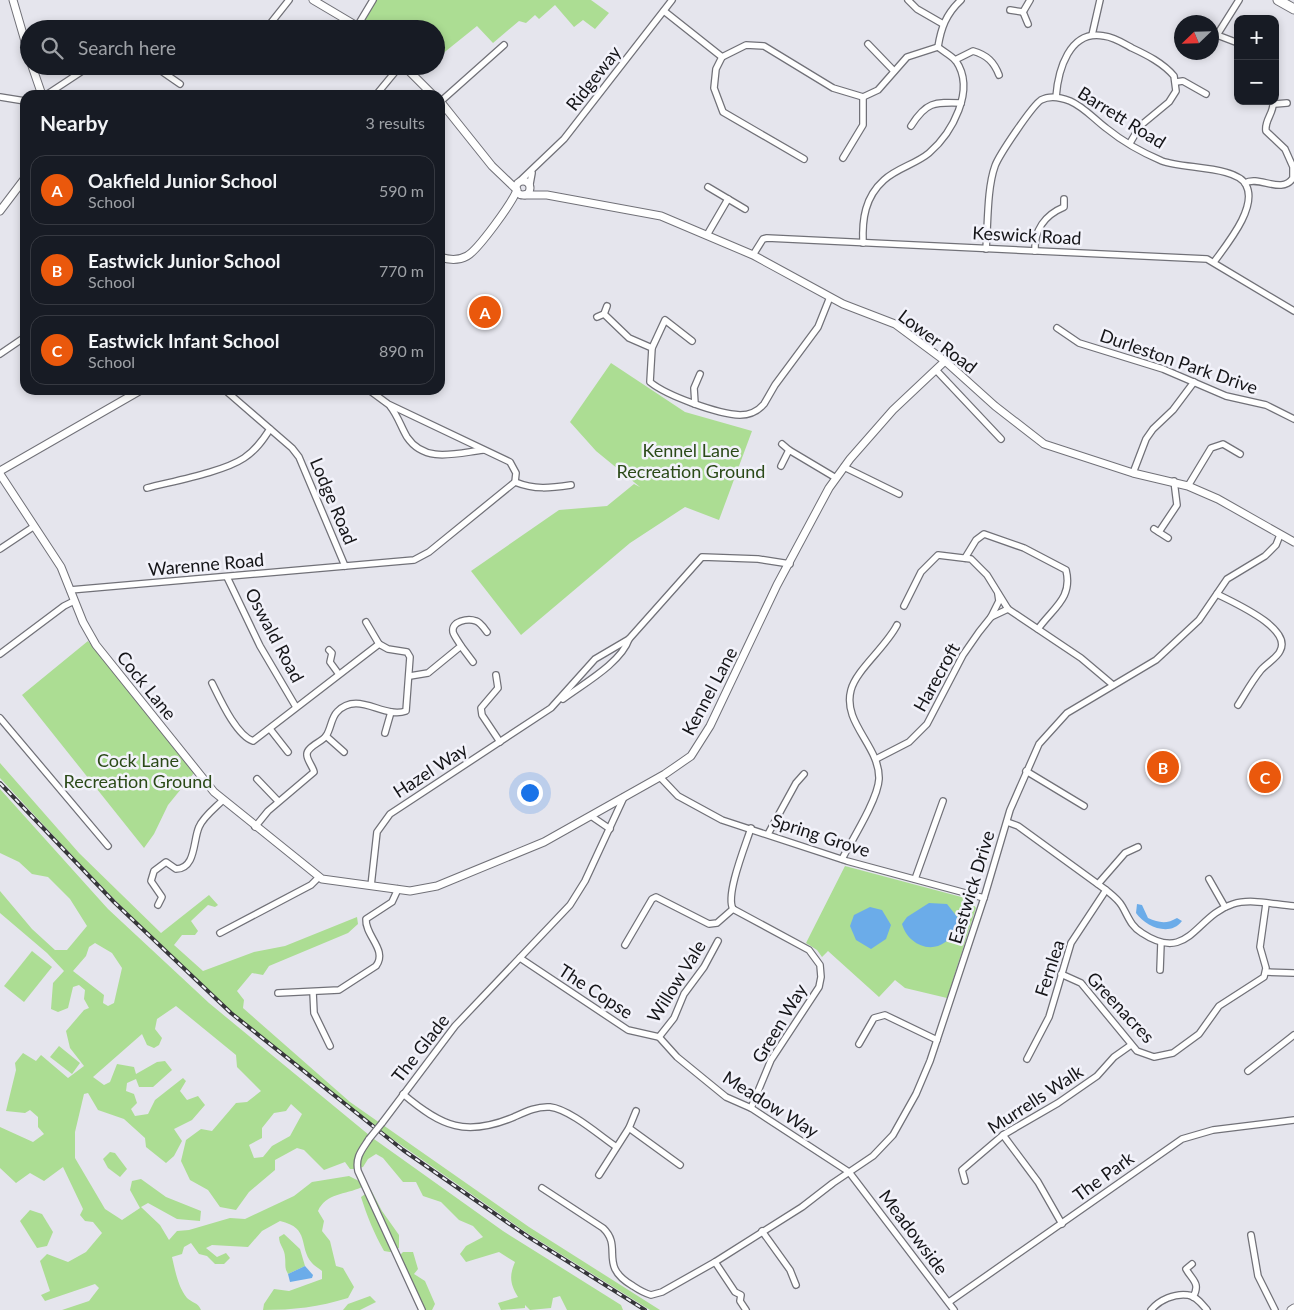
<!DOCTYPE html>
<meta charset="utf-8">
<style>
body{margin:0;font-family:Lato,sans-serif;background:#242831;color:#f1f3f6}
.controls{position:absolute;right:15px;top:15px;display:grid;overflow:hidden;border-radius:10px;box-shadow:0 2px 8px #0003}
.controls button{width:45px;height:45px;display:grid;place-items:center;padding:0;border:0;border-bottom:1px solid #363941;background:#171b24;color:#f1f3f6;font:25px sans-serif}
.compass{position:absolute;left:1174px;top:15px;width:45px;height:45px;border-radius:50%;background:#171b24;box-shadow:0 2px 8px #0003;rotate:247deg}
.you{position:absolute;left:529px;top:792px;width:18px;height:18px;margin:-12px;border:4px solid #fff;border-radius:50%;background:#1a73e8;box-shadow:0 0 0 8px #1a73e833}
.badge{display:grid;place-items:center;width:32px;height:32px;border-radius:50%;background:#ea580c;color:#fff;font-size:16px;font-weight:700}
.pin{position:absolute;translate:-50% -50%;border:2px solid #fff;box-shadow:0 1px 5px #0006}
.list{margin:0;padding:0;list-style:none}
h2{display:flex;justify-content:space-between;align-items:center;height:65px;margin:0;padding:0 20px;font-size:21px}
h2 small{font-size:16px;font-weight:400;color:#9ea1a6}
.list li{display:grid;grid-template-columns:32px 1fr auto;gap:15px;align-items:center;box-sizing:border-box;height:70px;margin:0 10px 10px;padding:0 10px;border:1px solid #363941;border-radius:15px}
.list b{display:block;font-size:19px;white-space:nowrap}
.list p{margin:0;font-size:16px;white-space:nowrap;color:#9ea1a6}
.list em{font-size:16px;font-style:normal;color:#9ea1a6}
.icon{flex:none;width:28px;height:28px;fill:none;stroke:currentColor;stroke-width:2;stroke-linecap:round;stroke-linejoin:round}
.map{position:relative;flex:none;width:1294px;height:1310px;overflow:hidden}
.search{position:absolute;background:#171b24;box-shadow:0 2px 8px #0003;left:20px;top:20px;width:425px;height:55px;display:flex;align-items:center;gap:12px;box-sizing:border-box;padding:0 18px;border-radius:28px;color:#9ea1a6;font-size:19px}
.panel{position:absolute;background:#171b24;box-shadow:0 2px 8px #0003;left:20px;top:90px;width:425px;height:305px;border-radius:15px}
.map>svg:first-child{display:block}
.green{fill:#acdd93;fill-rule:evenodd}
.water{fill:#6bace9}
.lines{fill:none;stroke-linecap:round;stroke-linejoin:round}
.minor-casing{stroke:#717178;stroke-width:8}
.tertiary-casing{stroke:#717178;stroke-width:9}
.primary-casing{stroke:#717178;stroke-width:11}
.minor{stroke:#fff;stroke-width:5.5}
.tertiary{stroke:#fff;stroke-width:7}
.primary{stroke:#fff;stroke-width:9}
.rail-casing{stroke:#36363a;stroke-width:4}
.rail{stroke:#f2f2fa;stroke-width:2;stroke-dasharray:5.5;stroke-linecap:butt}
.minor-bridge-casing{stroke:#717178;stroke-width:8;stroke-linecap:butt}
.minor-bridge{stroke:#fff;stroke-width:5.5}
.labels{text-anchor:middle;dominant-baseline:central;stroke-width:5;stroke-linejoin:round;paint-order:stroke}
.street-label{font-size:18px;fill:#151518;stroke:#f2f2fa}
.park-label{font-size:18px;fill:#2b4a18;stroke:#f2f2fa}
</style>
<div class="map">
<svg width="1294" height="1310" viewBox="0 0 1294 1310">
<rect width="100%" height="100%" fill="#e5e5ed"/>
<!-- green -->
<g class="green">
<path d="M376 0H591L609 13 595 29 583 20 574 27 555 5 539 19 535 15 526 23 519 21 493 43 477 26 436 59V29H373L364 21Z"/>
<path d="M611 363 685 412 752 431 719 520 685 507 630 543 521 635 471 571 559 510 607 506 634 484 640 487 596 451 570 422Z"/>
<path d="M88 641 194 773 168 805 154 834 144 848 22 695Z"/>
<path d="M0 763 79 853 161 933 209 895 218 905 215 907 208 905 191 921 198 931 195 935H182L174 945 203 971 254 952 285 946 357 917 358 924 348 933 269 966 263 975 252 973 237 991 244 1000 243 1008 350 1102 380 1123 376 1128C319 1082 260 1038 206 989 134 922 67 851 0 778Z"/>
<path d="M0 789 108 909 209 1003 369 1135 356 1154V1169H350L345 1162 324 1170 304 1150 297 1148 275 1160V1170L249 1192 236 1210 220 1207 208 1190 190 1180 181 1161 186 1140 201 1129 212 1131 236 1103 247 1102 261 1091 237 1067 236 1055 176 1006 157 1019 155 1029 162 1038 159 1045 154 1048 147 1045 142 1034 93 1077 104 1085 110 1082 117 1064 134 1067 136 1074 157 1062 165 1061 172 1070 153 1087H139L136 1079 127 1083 126 1091 134 1094 137 1103 131 1109 135 1116 148 1114 155 1100 183 1078 186 1081 180 1091 187 1100 198 1096 205 1105 192 1120 174 1129 182 1141 174 1156 166 1163 146 1147 145 1138 124 1119 98 1110 88 1093 84 1094 75 1132V1158L105 1209 122 1220 140 1208 130 1190 132 1181 141 1179 166 1197 201 1211 200 1221 177 1219 148 1203 141 1207 160 1225 169 1240 177 1231 189 1230 230 1218 245 1219 294 1196 312 1182 349 1176 359 1181 362 1187C345 1195 326 1193 318 1211L324 1221 322 1231 330 1241 336 1266 343 1268 354 1287 348 1298C319 1307 293 1310 263 1310L264 1304 274 1289 289 1291 322 1279V1271C319 1268 314 1266 312 1263 298 1247 311 1228 280 1221L262 1231 248 1247 212 1245 206 1248 217 1257 226 1253 230 1258 224 1264H215L207 1256 199 1254 191 1243 184 1247 182 1254 172 1257C175 1270 178 1287 187 1298 192 1303 198 1302 201 1310H62L89 1301 99 1288 95 1284 45 1301 41 1295 50 1291 40 1261 47 1254 68 1262 86 1252 102 1233 93 1222 85 1221 80 1215 83 1209 63 1167 44 1181 30 1173 16 1183 0 1168V1127L33 1142 44 1134 38 1127V1117L30 1110 25 1113 6 1111 16 1070 15 1063 23 1053 36 1061 41 1055 68 1078 84 1066 70 1048 66 1031 84 1010 89 1008 84 999 85 990 79 985 73 987 68 1008 58 1012 51 1009 53 983 64 971 47 953 0 913V891L32 929 55 950H67L87 926 70 899 48 877 32 874 19 862 0 853ZM95 943 112 953 122 968 114 1003 108 1006 103 1003 104 995 73 971 86 956 89 947ZM291 1104 302 1114 290 1136 272 1146 263 1157 254 1158 249 1145 262 1138V1128L274 1113 286 1111Z"/>
<path d="M845 866 969 899 976 908 947 998 905 988 895 980 879 997 828 951 822 957 817 950 806 943Z"/>
<path d="M32 951 52 967 24 1002 4 986Z"/>
<path d="M59 1046 80 1063 72 1074 50 1057Z"/>
<path d="M383 1125 529 1227 660 1310H650L527 1233 381 1131Z"/>
<path d="M374 1139 503 1231 621 1305 623 1310H567L560 1296 553 1298 551 1308 530 1310 525 1305V1308L501 1310 498 1303 518 1297C510 1284 509 1276 515 1262L499 1252 466 1262 460 1254 466 1246 483 1237 473 1226 459 1220 441 1202 423 1196 416 1182H403L383 1158 376 1154 368 1159 363 1167 359 1168 362 1152Z"/>
<path d="M110 1152 115 1153 127 1169 120 1177 108 1168 103 1159Z"/>
<path d="M371 1190 382 1211 399 1235V1248L390 1252 384 1251C374 1233 367 1216 361 1197Z"/>
<path d="M30 1210 42 1214 53 1232 47 1246 37 1248 20 1221Z"/>
<path d="M284 1234 300 1249 305 1266 288 1274C284 1267 286 1265 285 1257 285 1249 279 1245 279 1237Z"/>
<path d="M403 1252H413L418 1269 414 1274 425 1281 435 1304 432 1310H424L400 1255Z"/>
<path d="M370 1296 376 1302 360 1310H343L348 1304Z"/>
</g>
<!-- water -->
<g class="water">
<path d="M929 903 947 904 958 918 952 937C948 940 943 944 938 946 922 951 906 939 902 924L907 917Z"/>
<path d="M1137 904 1142 905 1148 918C1159 923 1167 924 1177 918L1182 921C1170 937 1146 927 1136 913Z"/>
<path d="M870 907 882 910 891 925 886 939 871 949 856 940 850 926 854 915Z"/>
<path d="M305 1266 313 1275 312 1278 290 1282 288 1274Z"/>
</g>
<g class="lines">
<defs>
<g id="minor">
<path d="M908 0 917 9 943 24"/>
<path d="M1010 10 1023 12"/>
<path d="M664 11 722 57"/>
<path d="M1023 12 1030 0"/>
<path d="M1023 12 1028 24"/>
<path d="M358 25 373 0"/>
<path d="M266 29 289 0"/>
<path d="M1092 35 1100 0"/>
<path d="M1238 43 1217 35 1239 0"/>
<path d="M868 44 894 71"/>
<path d="M938 47C941 28 946 14 961 0"/>
<path d="M955 60 973 51C987 55 994 62 999 75"/>
<path d="M154 66 180 84"/>
<path d="M1176 82 1183 81 1206 94"/>
<path d="M46 95 90 66"/>
<path d="M376 95 400 66"/>
<path d="M0 97 25 101"/>
<path d="M1056 97C1058 71 1069 29 1104 36 1114 37 1123 43 1132 48 1147 55 1163 63 1174 76L1176 91 1169 102 1140 126 1130 143"/>
<path d="M440 102 504 45"/>
<path d="M1275 104 1287 103"/>
<path d="M911 126C926 102 934 102 961 103"/>
<path d="M843 158 863 125V97"/>
<path d="M804 159 723 112 714 88 716 69 722 57 746 45 764 46 833 88 863 97 878 90 907 57 938 47"/>
<path d="M520 181 564 139 672 0"/>
<path d="M1245 183C1259 175 1282 195 1293 178V167L1285 149 1266 131C1264 120 1275 112 1273 101"/>
<path d="M530 184 532 173"/>
<path d="M708 187 745 209"/>
<path d="M707 235 728 199"/>
<path d="M863 243C862 219 865 197 884 180 897 168 916 164 929 153 952 133 976 90 956 61 952 56 944 52 938 47"/>
<path d="M986 249C988 224 987 188 995 166 999 155 1032 106 1041 100 1050 95 1060 97 1070 101 1084 107 1094 119 1106 128 1122 141 1143 153 1162 161 1183 169 1237 166 1246 185 1258 207 1227 244 1214 262"/>
<path d="M1035 251C1034 230 1045 215 1064 207V199"/>
<path d="M753 255 763 239 767 238 1207 259 1294 311"/>
<path d="M604 314 629 338 652 348"/>
<path d="M597 317 604 314 607 306"/>
<path d="M1057 328 1079 343 1163 369 1226 396 1266 405 1294 419"/>
<path d="M692 341 665 320 652 348 650 382C667 396 718 414 740 415 750 415 758 411 764 404L775 385 818 327 830 297"/>
<path d="M0 354 25 337"/>
<path d="M936 370 1001 439"/>
<path d="M225 390 292 448 299 457 345 566"/>
<path d="M695 404 694 388 700 374"/>
<path d="M390 406C398 416 401 427 407 437 425 464 457 453 483 450"/>
<path d="M782 444 789 450"/>
<path d="M781 466 789 450 836 478"/>
<path d="M844 467 899 494"/>
<path d="M1133 473 1146 439 1153 429 1173 410 1194 382"/>
<path d="M515 482C535 490 550 488 571 485"/>
<path d="M1188 486 1211 448 1223 444 1240 454"/>
<path d="M147 488C174 481 223 472 244 458 256 450 263 440 270 429"/>
<path d="M1154 529 1168 538"/>
<path d="M1159 532 1177 505 1174 481"/>
<path d="M0 549 33 527"/>
<path d="M965 558 976 540 984 534 1024 548 1066 570C1073 598 1053 608 1038 629"/>
<path d="M227 577 260 646 296 707"/>
<path d="M70 590 414 560 429 552 515 482 516 473 510 462 388 404 369 390"/>
<path d="M1217 594C1232 602 1293 628 1280 651 1277 658 1266 664 1261 670 1252 681 1245 694 1238 705"/>
<path d="M904 606 921 572 938 555 971 559 987 575 1008 609 1081 658 1113 685"/>
<path d="M991 617 999 601 998 594"/>
<path d="M366 622 379 644"/>
<path d="M461 646 473 662"/>
<path d="M329 650 332 653 330 662 338 673"/>
<path d="M0 654 64 606 74 601"/>
<path d="M496 675 498 688 481 708 482 715 500 742"/>
<path d="M410 676 428 673 461 646C459 642 454 636 453 632 451 621 468 618 476 621 480 622 484 628 487 632"/>
<path d="M212 683C220 699 236 735 253 741L379 644 388 649 407 652 410 657 406 711C383 719 358 690 337 712 331 718 331 729 326 736 322 742 306 747 307 755 307 760 313 767 314 772L268 811 255 827"/>
<path d="M563 699C583 684 621 663 629 639"/>
<path d="M0 718 108 846"/>
<path d="M270 729 288 752"/>
<path d="M385 733 391 712"/>
<path d="M326 736 344 752"/>
<path d="M876 759 909 742 927 724 963 655 979 632 991 617 1008 609"/>
<path d="M1026 771 1084 806"/>
<path d="M660 777 678 796 722 820 847 861 984 898"/>
<path d="M257 779 278 801"/>
<path d="M591 816 610 829"/>
<path d="M1007 822 1018 826 1106 890C1112 895 1118 899 1122 906 1128 916 1131 927 1142 933 1189 964 1195 916 1233 904 1251 898 1276 905 1294 906"/>
<path d="M768 834 796 783 804 774"/>
<path d="M842 859C852 840 878 799 879 779 880 746 842 723 851 690 856 670 886 647 897 625"/>
<path d="M915 879 943 801"/>
<path d="M1209 879 1225 907"/>
<path d="M1098 884 1125 853 1138 847"/>
<path d="M371 886 377 832 390 814 551 708 595 659 629 639 702 557 758 559 790 564"/>
<path d="M158 905 162 897 151 881 154 871 166 862 176 869C196 869 193 840 199 827 203 817 215 808 223 800"/>
<path d="M733 909 809 950 820 965 821 977 819 987 771 1060 751 1108"/>
<path d="M733 909C725 895 746 844 751 828"/>
<path d="M220 933 311 885 319 877"/>
<path d="M625 945 652 899 656 897 709 924 717 923 733 909"/>
<path d="M520 958 628 1030 659 1037 677 1057 726 1097 751 1108 849 1172 954 1310"/>
<path d="M1160 970 1161 943"/>
<path d="M1266 972 1294 973"/>
<path d="M1061 974 1081 983 1137 1051 1154 1057 1173 1053 1199 1034 1219 1006 1264 977 1266 968 1260 947 1266 904"/>
<path d="M313 992 314 1013 330 1046"/>
<path d="M278 993 339 990 376 966C388 950 365 936 366 919L392 902 398 889"/>
<path d="M659 1037 674 1018 684 994 704 967 718 941"/>
<path d="M859 1044 874 1018 885 1015 937 1040"/>
<path d="M1027 1059 1049 1017 1071 943 1106 890"/>
<path d="M1248 1071 1294 1035"/>
<path d="M403 1094C442 1127 466 1137 514 1117 525 1112 537 1106 550 1107 569 1109 599 1135 615 1146"/>
<path d="M382 1123 455 1026 570 905 585 881 624 797"/>
<path d="M629 1128 680 1165"/>
<path d="M1003 1135 1038 1182 1062 1224"/>
<path d="M369 1139C362 1150 355 1157 358 1171L422 1310"/>
<path d="M599 1175 629 1128 636 1111"/>
<path d="M965 1181 962 1170 1003 1135 1058 1103 1097 1076 1114 1057 1131 1045"/>
<path d="M542 1188 603 1228C624 1248 597 1265 633 1286 639 1290 644 1293 651 1295L662 1292 715 1262 802 1207 833 1183 873 1156 893 1135 916 1094 930 1061 984 898 1010 810 1039 744 1067 713 1156 660 1199 620 1227 579 1265 556 1276 545 1280 535"/>
<path d="M762 1231 790 1270 796 1285"/>
<path d="M1251 1235 1258 1276 1275 1310"/>
<path d="M715 1262 735 1292 741 1295 740 1301 746 1310"/>
<path d="M1192 1264 1186 1269C1192 1280 1201 1283 1193 1297"/>
<path d="M949 1302 1182 1139 1213 1130 1294 1120"/>
<path d="M1151 1310C1159 1300 1175 1293 1188 1295 1196 1296 1202 1304 1207 1310"/>
</g>
<g id="tertiary">
<path d="M13 0 29 55"/>
<path d="M313 0 362 29"/>
<path d="M32 66 42 95"/>
<path d="M404 66 433 95"/>
<path d="M440 101 492 166 516 189"/>
<circle cx="523" cy="188" r="7"/>
<path d="M525 195H547L661 216 753 255 843 304 895 324 945 361 995 406 1044 444 1133 473 1188 486 1218 499 1294 542"/>
<path d="M0 211 25 178"/>
<path d="M440 257C449 260 458 261 467 256 478 250 512 203 517 190"/>
<path d="M0 471 141 390"/>
<path d="M0 474 61 567 83 622 96 645 214 792 322 879 410 891 437 886 544 842 665 774 691 756 710 726 777 585 829 488 850 459 893 410 945 361"/>
<path d="M1291 1310 1294 1308"/>
</g>
<path id="primary" d="M1278 0 1294 9"/>
</defs>
<!-- minor casing -->
<use href="#minor" class="minor-casing"/>
<!-- tertiary casing -->
<use href="#tertiary" class="tertiary-casing"/>
<!-- primary casing -->
<use href="#primary" class="primary-casing"/>
<!-- minor -->
<use href="#minor" class="minor"/>
<!-- tertiary -->
<use href="#tertiary" class="tertiary"/>
<!-- primary -->
<use href="#primary" class="primary"/>
<defs>
<path id="rail" d="M0 783 114 902 231 1013 403 1150 527 1236 645 1310"/>
</defs>
<!-- rail casing -->
<use href="#rail" class="rail-casing"/>
<!-- rail -->
<use href="#rail" class="rail"/>
<defs>
<path id="minor-bridge" d="M369 1139 382 1123"/>
</defs>
<!-- minor-bridge casing -->
<use href="#minor-bridge" class="minor-bridge-casing"/>
<!-- minor-bridge -->
<use href="#minor-bridge" class="minor-bridge"/>
</g>
<g class="labels">
<!-- street labels -->
<g class="street-label">
<text transform="translate(593 78) rotate(-52)">Ridgeway</text>
<text transform="translate(1122 117) rotate(32)">Barrett Road</text>
<text transform="translate(1027 235) rotate(3)">Keswick Road</text>
<text transform="translate(938 341) rotate(37)">Lower Road</text>
<text transform="translate(1179 361) rotate(19)">Durleston Park Drive</text>
<text transform="translate(334 501) rotate(67)">Lodge Road</text>
<text transform="translate(206 564) rotate(-5)">Warenne Road</text>
<text transform="translate(275 635) rotate(62)">Oswald Road</text>
<text transform="translate(936 677) rotate(-61)">Harecroft</text>
<text transform="translate(147 685) rotate(51)">Cock Lane</text>
<text transform="translate(709 691) rotate(-62)">Kennel Lane</text>
<text transform="translate(430 770) rotate(-33)">Hazel Way</text>
<text transform="translate(821 835) rotate(18)">Spring Grove</text>
<text transform="translate(971 887) rotate(-73)">Eastwick Drive</text>
<text transform="translate(1049 968) rotate(-72)">Fernlea</text>
<text transform="translate(676 981) rotate(-58)">Willow Vale</text>
<text transform="translate(596 991) rotate(33)">The Copse</text>
<text transform="translate(1121 1007) rotate(47)">Greenacres</text>
<text transform="translate(779 1023) rotate(-59)">Green Way</text>
<text transform="translate(420 1048) rotate(-52)">The Glade</text>
<text transform="translate(1035 1099) rotate(-33)">Murrells Walk</text>
<text transform="translate(771 1104) rotate(32)">Meadow Way</text>
<text transform="translate(1103 1176) rotate(-36)">The Park</text>
<text transform="translate(914 1232) rotate(53)">Meadowside</text>
</g>
<!-- park labels -->
<g class="park-label">
<text x="691" y="450">Kennel Lane<tspan x="691" dy="21">Recreation Ground</tspan></text>
<text x="138" y="760">Cock Lane<tspan x="138" dy="21">Recreation Ground</tspan></text>
</g>
</g>
</svg>
<div class="controls">
<button>+</button>
<button>−</button>
</div>
<svg class="compass" viewBox="-18 -18 36 36"><path d="M0-13l5 13h-10z" fill="#e53935"/><path d="M0 13l5-13h-10z" fill="#9ea1a6"/></svg>
<div class="you"></div>
<div class="pin badge" style="left:485px;top:312px">A</div>
<div class="pin badge" style="left:1163px;top:767px">B</div>
<div class="pin badge" style="left:1265px;top:777px">C</div>
<div class="search"><svg class="icon" aria-label="search" viewBox="0 0 24 24"><circle cx="10" cy="10" r="6"/><path d="M15 15l6 6"/></svg>Search here</div>
<section class="panel">
<h2>Nearby<small>3 results</small></h2>
<ul class="list">
<li><span class="badge">A</span><div><b>Oakfield Junior School</b><p>School</p></div><em>590 m</em></li>
<li><span class="badge">B</span><div><b>Eastwick Junior School</b><p>School</p></div><em>770 m</em></li>
<li><span class="badge">C</span><div><b>Eastwick Infant School</b><p>School</p></div><em>890 m</em></li>
</ul>
</section>
</div>
